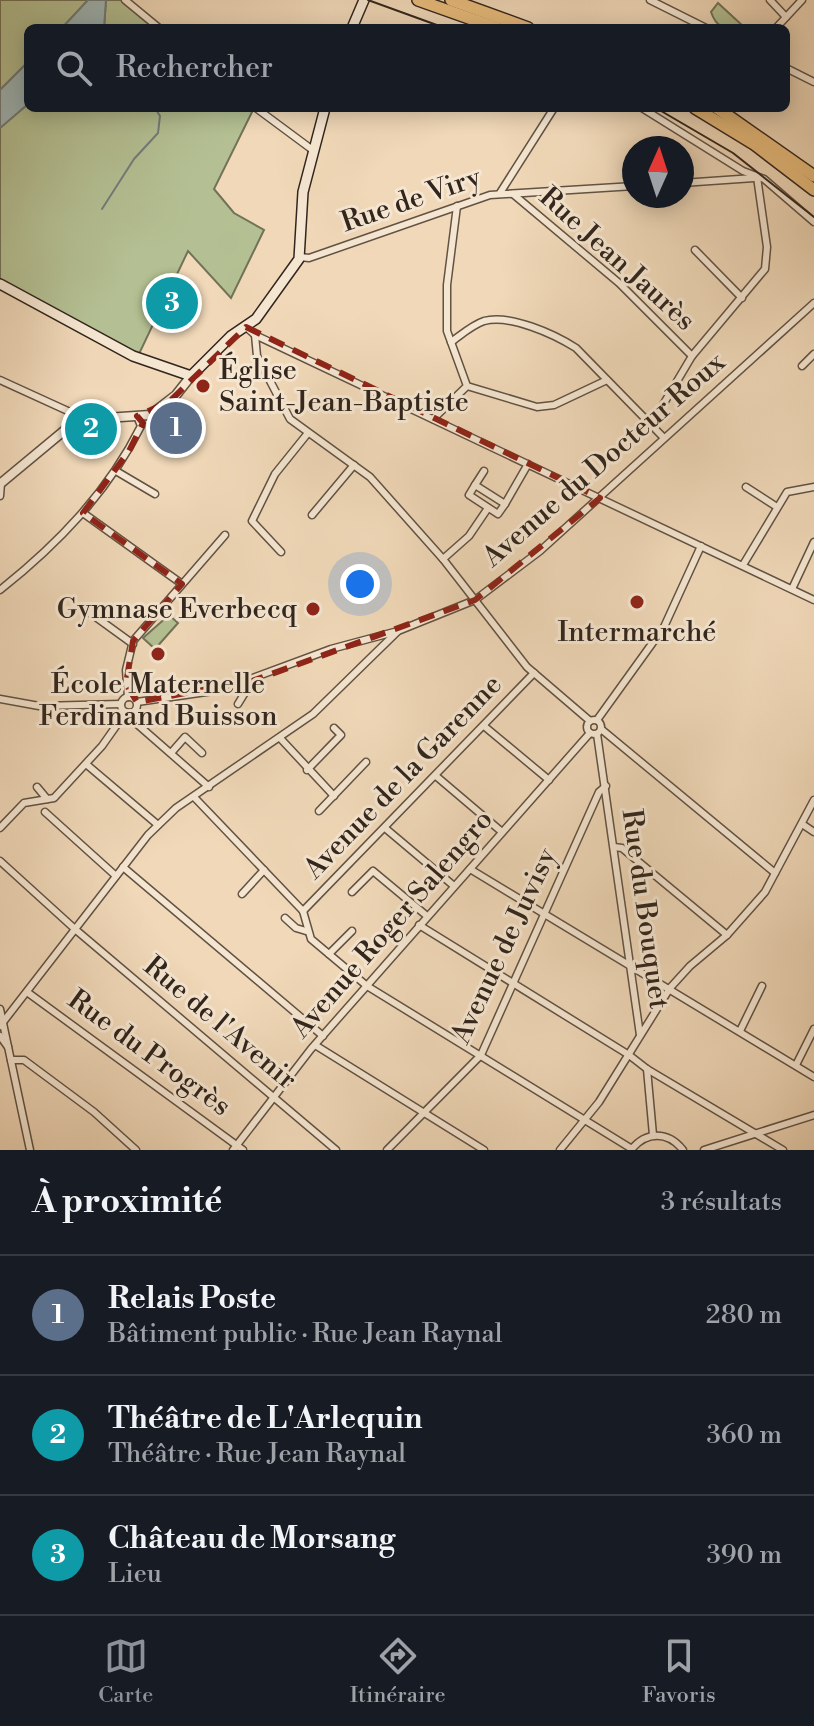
<!DOCTYPE html>
<html lang="fr">
<meta charset="utf-8">
<style>
body{margin:0;font-family:"Libre Bodoni",serif;background:#20242c;color:#f1f3f6}
.compass{position:absolute;left:622px;top:136px;width:72px;height:72px;border-radius:50%;background:#171b24;box-shadow:0 4px 20px #0003;rotate:3deg}
.you{position:absolute;left:360px;top:584px;width:28px;height:28px;margin:-20px;border:6px solid #fff;border-radius:50%;background:#1a73e8;box-shadow:0 0 0 12px #1a73e833}
.badge{display:grid;place-items:center;width:52px;height:52px;border-radius:50%;background:#8c9099;color:#fff;font-size:26px;font-weight:700}
.pin{position:absolute;translate:-50% -50%;border:4px solid #fff;box-shadow:0 2px 8px #0006}
.list{margin:0;padding:0;list-style:none}
h2{display:flex;justify-content:space-between;align-items:center;height:104px;margin:0;padding:0 32px;font-size:34px}
h2 small{font-size:26px;font-weight:400;color:#9ea1a6}
.list li{display:grid;grid-template-columns:52px 1fr auto;gap:24px;align-items:center;box-sizing:border-box;height:120px;padding:0 32px;border-top:2px solid #363941}
.list b{display:block;font-size:30px;white-space:nowrap}
.list p{margin:0;font-size:26px;white-space:nowrap;color:#9ea1a6}
.list em{font-size:26px;font-style:normal;color:#9ea1a6}
.icon{flex:none;width:44px;height:44px;fill:none;stroke:currentColor;stroke-width:2;stroke-linecap:round;stroke-linejoin:round}
.map{position:relative;flex:none;width:814px;height:1150px;overflow:hidden}
.search{position:absolute;background:#171b24;box-shadow:0 4px 20px #0003;left:24px;right:24px;top:24px;height:88px;display:flex;align-items:center;gap:20px;box-sizing:border-box;padding:0 28px;border-radius:12px;color:#9ea1a6;font-size:30px}
.sheet{height:464px;background:#171b24}
nav{display:flex;justify-content:space-around;align-items:center;box-sizing:border-box;height:112px;border-top:2px solid #363941;background:#171b24;font-size:22px;color:#9ea1a6}
nav a{display:grid;justify-items:center;gap:4px}
nav .on{color:#8c9099}
.map>svg:first-child{display:block}
.green{fill:#b4c093;stroke:#727258;stroke-width:2}
.water{fill:#9eb8b9;stroke:#727d7b;stroke-width:2}
.lines{fill:none;stroke-linecap:round;stroke-linejoin:round}
.stream{stroke:#727d7b;stroke-width:2}
.minor-casing{stroke:#615244;stroke-width:9}
.tertiary-casing{stroke:#615244;stroke-width:11}
.secondary-casing{stroke:#31251d;stroke-width:12}
.motorway-casing{stroke:#31251d;stroke-width:14}
.minor{stroke:#f5e6d1;stroke-width:6}
.tertiary{stroke:#f5e6d1;stroke-width:8}
.secondary{stroke:#f5e6d1;stroke-width:9}
.motorway{stroke:#e8bc7c;stroke-width:11}
.tram{stroke:#31251d;stroke-width:2}
.marked{fill:none;stroke:#8f2418;stroke-width:6;stroke-dasharray:16 10;stroke-linejoin:round}
.poi-dot{fill:#8f2418;stroke:#f5e6d1;stroke-width:3}
.labels{text-anchor:middle;dominant-baseline:central;stroke-width:6;stroke-linejoin:round;paint-order:stroke}
.street-label{font-size:28px;fill:#31251d;stroke:#f5e6d1}
.poi-label{font-size:28px;fill:#31251d;stroke:#f5e6d1}
</style>
<div class="map">
<svg width="814" height="1150" viewBox="0 0 814 1150">
<rect width="100%" height="100%" fill="#f0d8b8"/>
<filter id="stains"><feTurbulence type="fractalNoise" baseFrequency=".0025" numOctaves="4"/><feColorMatrix values="0 0 0 0 .2 0 0 0 0 .09 0 0 0 0 .02 0 0 0 .5 -.17"/></filter>
<radialGradient id="worn" r=".72"><stop offset=".6" stop-color="#630" stop-opacity="0"/><stop offset="1" stop-color="#630" stop-opacity=".3"/></radialGradient>
<!-- green -->
<g class="green">
<path d="M0 0H88L62 28H28V62L0 90Z"/>
<path d="M106 0H125L159 28H104Z"/>
<path d="M718 3 743 26 741 28C724 28 717 29 711 12Z"/>
<path d="M28 104V108H254L214 189 234 213 264 230 231 298 188 251 139 354 0 281V128Z"/>
<path d="M169 615 178 623 155 649 143 638Z"/>
</g>
<!-- water -->
<g class="water">
<path d="M88 0H106L104 28H62Z"/>
<path d="M28 62V104L0 128V90Z"/>
</g>
<g class="lines">
<!-- stream -->
<path class="stream" d="M102 209 134 159 158 133 160 116 155 108"/>
<defs>
<g id="minor">
<path d="M125 0 159 28"/>
<path d="M650 0 706 28"/>
<path d="M770 0 786 17"/>
<path d="M776 28 802 0"/>
<path d="M786 68 814 82"/>
<path d="M256 108 314 151"/>
<path d="M642 108 743 171 764 179 814 222"/>
<path d="M682 183 754 178"/>
<path d="M500 193 554 108"/>
<path d="M513 194 619 283 692 356"/>
<path d="M695 250 742 298"/>
<path d="M300 257 309 258 490 195 634 186"/>
<path d="M246 327 255 335 814 600"/>
<path d="M255 335 257 356 290 419 370 477 443 559 527 667 590 721"/>
<path d="M451 342C461 335 472 325 484 321 510 314 554 334 576 348L664 438"/>
<path d="M802 366 814 354"/>
<path d="M0 380 70 412 77 420"/>
<path d="M467 386 537 407 554 405 607 380"/>
<path d="M433 419 467 386 447 331V285L457 206"/>
<path d="M651 425 692 356 765 269 767 247 757 177"/>
<path d="M116 471 155 494"/>
<path d="M475 485 505 504 498 514 469 495Z"/>
<path d="M475 485 484 471"/>
<path d="M746 487 777 507"/>
<path d="M0 496 1 483"/>
<path d="M505 504 528 464"/>
<path d="M83 513 182 584"/>
<path d="M312 515 354 465"/>
<path d="M281 552 252 521 275 474 308 433"/>
<path d="M443 559 469 536 488 508"/>
<path d="M743 565 787 492 814 487"/>
<path d="M792 589 814 542"/>
<path d="M0 590C58 544 108 492 141 426L137 416"/>
<path d="M82 607 133 644"/>
<circle cx="129" cy="705" r="8"/>
<path d="M128 697 126 670 133 641 225 535"/>
<path d="M0 699 39 706 121 704"/>
<path d="M137 702 220 690 331 649 398 631"/>
<path d="M238 704 252 681"/>
<path d="M130 713 137 724 209 787"/>
<circle cx="594" cy="727" r="7"/>
<path d="M597 720 664 627 701 546"/>
<path d="M484 726 549 780"/>
<path d="M601 729 775 873"/>
<path d="M597 734 640 1035"/>
<path d="M280 738 334 796"/>
<path d="M171 753 185 737 202 753"/>
<path d="M86 764 158 825"/>
<path d="M307 770 341 735 334 728"/>
<path d="M436 776 502 832"/>
<path d="M37 787 47 799"/>
<path d="M194 797 303 911"/>
<path d="M319 811 366 762"/>
<path d="M45 812 116 876"/>
<path d="M802 824 814 832"/>
<path d="M0 828 24 803 54 798 102 746 126 712"/>
<path d="M385 828 454 886"/>
<path d="M614 847 622 848 727 935"/>
<path d="M0 861 76 930 336 1150"/>
<path d="M123 867 323 1036"/>
<path d="M470 869 814 1077"/>
<path d="M352 892 373 871 427 916"/>
<path d="M242 894 264 870"/>
<path d="M303 911 311 939 367 986 632 1149"/>
<path d="M303 911 534 673"/>
<path d="M285 918 296 928 306 931"/>
<path d="M419 925 629 1055 647 1069 783 1150"/>
<path d="M329 954 352 931"/>
<path d="M27 992 243 1150"/>
<path d="M0 1009 30 1150"/>
<path d="M0 1026 148 835 176 808 313 714 398 631 475 600 540 551 814 303"/>
<path d="M740 1031 762 986"/>
<path d="M0 1036 8 1047"/>
<path d="M315 1045 484 1150"/>
<path d="M11 1060H24L94 1112 136 1150"/>
<path d="M796 1065 814 1029"/>
<path d="M647 1069 653 1135"/>
<path d="M233 1150 311 1049 590 733"/>
<path d="M387 1150 481 1055 599 792 606 786"/>
<path d="M560 1150 599 1102 670 988 690 966 727 935 765 892 814 800"/>
<path d="M631 1150C646 1131 668 1131 683 1150"/>
<path d="M704 1150 814 1115"/>
</g>
<path id="tertiary" d="M0 484 77 420 150 415 176 395 191 376"/>
<g id="secondary">
<path d="M352 28 364 0"/>
<path d="M0 284 133 356 191 376 231 336 256 319 299 259 303 192 325 108"/>
</g>
<g id="motorway">
<path d="M418 0 497 28"/>
<path d="M451 0 528 28"/>
<path d="M695 108 754 144 814 190"/>
<path d="M717 108 814 176"/>
</g>
</defs>
<!-- minor casing -->
<use href="#minor" class="minor-casing"/>
<!-- tertiary casing -->
<use href="#tertiary" class="tertiary-casing"/>
<!-- secondary casing -->
<use href="#secondary" class="secondary-casing"/>
<!-- motorway casing -->
<use href="#motorway" class="motorway-casing"/>
<!-- minor -->
<use href="#minor" class="minor"/>
<!-- tertiary -->
<use href="#tertiary" class="tertiary"/>
<!-- secondary -->
<use href="#secondary" class="secondary"/>
<!-- motorway -->
<use href="#motorway" class="motorway"/>
<!-- tram -->
<g class="tram">
<path d="M368 0 445 28"/>
<path d="M656 108 733 153 814 217"/>
</g>
</g>
<!-- marked area -->
<path class="marked" d="M246 327 600 498 475 600 252 681 137 702 126 684 133 641 182 584 83 513 129 451 143 423 137 416 169 402Z"/>
<!-- markers -->
<g class="poi-dot">
<circle cx="203" cy="386" r="8"/>
<circle cx="637" cy="602" r="8"/>
<circle cx="313" cy="609" r="8"/>
<circle cx="158" cy="654" r="8"/>
</g>
<g class="labels">
<!-- street labels -->
<g class="street-label">
<text transform="translate(411 200) rotate(-19)">Rue de Viry</text>
<text transform="translate(617 259) rotate(42)">Rue Jean Jaurès</text>
<text transform="translate(604 460) rotate(-41)">Avenue du Docteur Roux</text>
<text transform="translate(403 777) rotate(-46)">Avenue de la Garenne</text>
<text transform="translate(645 909) rotate(82)">Rue du Bouquet</text>
<text transform="translate(392 924) rotate(-49)">Avenue Roger Salengro</text>
<text transform="translate(504 946) rotate(-65)">Avenue de Juvisy</text>
<text transform="translate(220 1023) rotate(40)">Rue de l'Avenir</text>
<text transform="translate(149 1053) rotate(36)">Rue du Progrès</text>
</g>
<!-- poi labels -->
<g class="poi-label">
<text x="219" y="370" text-anchor="start">Église<tspan x="219" dy="32">Saint-Jean-Baptiste</tspan></text>
<text x="297" y="609" text-anchor="end">Gymnase Everbecq</text>
<text x="637" y="632">Intermarché</text>
<text x="158" y="684">École Maternelle<tspan x="158" dy="32">Ferdinand Buisson</tspan></text>
</g>
</g>
<rect width="100%" height="100%" filter="url(#stains)"/>
<rect width="100%" height="100%" fill="url(#worn)"/>
</svg>
<svg class="compass" viewBox="-18 -18 36 36"><path d="M0-13l5 13h-10z" fill="#e53935"/><path d="M0 13l5-13h-10z" fill="#9ea1a6"/></svg>
<div class="you"></div>
<div class="pin badge" style="left:176px;top:428px;background:#5c6f8a">1</div>
<div class="pin badge" style="left:91px;top:429px;background:#0f9aa8">2</div>
<div class="pin badge" style="left:172px;top:303px;background:#0f9aa8">3</div>
<div class="search"><svg class="icon" aria-label="search" viewBox="0 0 24 24"><circle cx="10" cy="10" r="6"/><path d="M15 15l6 6"/></svg>Rechercher</div>
</div>
<section class="sheet">
<h2>À proximité<small>3 résultats</small></h2>
<ul class="list">
<li><span class="badge" style="background:#5c6f8a">1</span><div><b>Relais Poste</b><p>Bâtiment public · Rue Jean Raynal</p></div><em>280 m</em></li>
<li><span class="badge" style="background:#0f9aa8">2</span><div><b>Théâtre de L'Arlequin</b><p>Théâtre · Rue Jean Raynal</p></div><em>360 m</em></li>
<li><span class="badge" style="background:#0f9aa8">3</span><div><b>Château de Morsang</b><p>Lieu</p></div><em>390 m</em></li>
</ul>
</section>
<nav>
<a class="on"><svg class="icon" aria-label="map" viewBox="0 0 24 24"><path d="M3 6l6-2 6 2 6-2v14l-6 2-6-2-6 2zM9 4v14M15 6v14"/></svg>Carte</a>
<a><svg class="icon" aria-label="directions" viewBox="0 0 24 24"><path d="M12 3l9 9-9 9-9-9zM9 14v-3h6M13 9l2 2-2 2"/></svg>Itinéraire</a>
<a><svg class="icon" aria-label="saved" viewBox="0 0 24 24"><path d="M7 4h10v16l-5-4-5 4z"/></svg>Favoris</a>
</nav>
